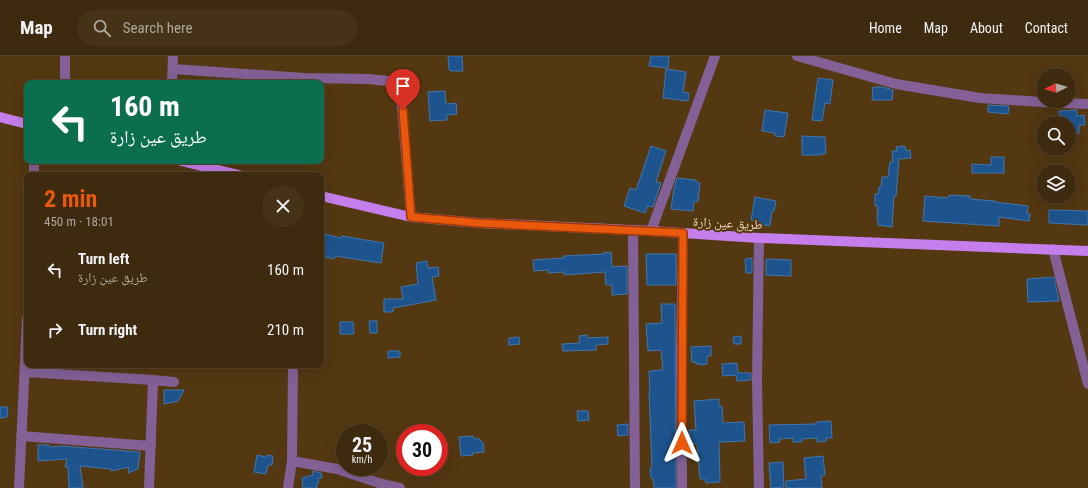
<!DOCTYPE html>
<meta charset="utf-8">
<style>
:root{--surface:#3e2a0e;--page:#453217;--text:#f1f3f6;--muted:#ada79e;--line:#57462e;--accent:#ea580c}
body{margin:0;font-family:"Roboto Condensed","Noto Naskh Arabic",sans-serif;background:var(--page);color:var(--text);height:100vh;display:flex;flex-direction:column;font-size:15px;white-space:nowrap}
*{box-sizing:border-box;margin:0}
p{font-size:13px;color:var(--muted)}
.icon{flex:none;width:22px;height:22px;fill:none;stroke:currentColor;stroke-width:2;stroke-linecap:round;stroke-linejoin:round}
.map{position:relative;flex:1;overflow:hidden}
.panel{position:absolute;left:24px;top:116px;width:300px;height:196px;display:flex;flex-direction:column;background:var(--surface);border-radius:8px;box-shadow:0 4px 16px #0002,0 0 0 1px var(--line)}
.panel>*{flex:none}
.hud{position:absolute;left:24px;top:24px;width:300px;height:84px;border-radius:8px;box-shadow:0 4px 16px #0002,0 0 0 1px var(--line);background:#0b6e4f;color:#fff;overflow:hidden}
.needle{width:26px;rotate:265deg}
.tools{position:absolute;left:1036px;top:12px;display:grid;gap:8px}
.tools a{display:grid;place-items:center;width:40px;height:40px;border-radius:50%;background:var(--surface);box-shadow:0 4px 16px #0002,0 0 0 1px var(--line);font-size:20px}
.speed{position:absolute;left:336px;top:368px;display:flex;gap:8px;font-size:20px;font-weight:700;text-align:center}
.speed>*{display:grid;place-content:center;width:52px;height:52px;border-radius:50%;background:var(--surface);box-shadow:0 4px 16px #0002,0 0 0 1px var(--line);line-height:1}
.speed small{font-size:10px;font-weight:400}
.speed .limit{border:6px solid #d22;background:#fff;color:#111}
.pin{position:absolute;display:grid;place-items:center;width:34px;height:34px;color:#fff;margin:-41px -17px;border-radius:50% 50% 50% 0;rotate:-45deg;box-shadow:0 0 4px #0007}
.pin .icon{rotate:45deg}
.me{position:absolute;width:44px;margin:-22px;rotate:0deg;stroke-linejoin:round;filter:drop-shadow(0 0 3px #0008)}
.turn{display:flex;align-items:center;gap:14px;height:84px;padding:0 20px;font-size:18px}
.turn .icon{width:52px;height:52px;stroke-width:2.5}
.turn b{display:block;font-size:28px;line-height:34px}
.round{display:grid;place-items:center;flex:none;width:42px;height:42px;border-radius:21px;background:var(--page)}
.head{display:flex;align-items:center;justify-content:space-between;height:68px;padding:0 20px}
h1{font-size:24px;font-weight:700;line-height:30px;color:var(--accent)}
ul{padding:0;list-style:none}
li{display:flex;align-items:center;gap:12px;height:60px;padding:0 20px}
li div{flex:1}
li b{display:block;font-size:15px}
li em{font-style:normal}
header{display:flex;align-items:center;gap:24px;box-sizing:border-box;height:56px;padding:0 20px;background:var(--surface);border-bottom:1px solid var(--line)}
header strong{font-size:19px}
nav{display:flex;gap:22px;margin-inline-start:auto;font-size:14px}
.search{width:280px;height:36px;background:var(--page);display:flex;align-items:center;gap:10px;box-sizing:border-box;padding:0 14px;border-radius:22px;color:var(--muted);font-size:15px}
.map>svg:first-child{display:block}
.building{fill:#1e548d;stroke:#4176b1}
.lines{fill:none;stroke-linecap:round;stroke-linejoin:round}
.minor{stroke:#836196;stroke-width:10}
.primary{stroke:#c57eeb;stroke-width:10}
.route-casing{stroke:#983908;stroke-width:10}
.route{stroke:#ea580c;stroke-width:7}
.labels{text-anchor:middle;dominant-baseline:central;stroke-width:4;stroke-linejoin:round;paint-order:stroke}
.street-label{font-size:13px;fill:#f7dbb9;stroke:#533812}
</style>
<header>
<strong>Map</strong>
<div class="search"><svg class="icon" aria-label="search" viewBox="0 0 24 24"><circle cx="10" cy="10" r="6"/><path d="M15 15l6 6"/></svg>Search here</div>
<nav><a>Home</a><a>Map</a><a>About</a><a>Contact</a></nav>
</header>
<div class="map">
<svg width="1088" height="432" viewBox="0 0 1088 432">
<rect width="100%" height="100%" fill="#533812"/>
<!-- building -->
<path class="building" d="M448,0H462L463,15H452L449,14Z
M651,0H669L668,12L649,10Z
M666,13L686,16L683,36L689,37L688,45L663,42Z
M818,22L833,24L830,48L825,47L822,65L812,64Z
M873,31H883L893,34L892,44H872Z
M445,35L446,48L456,47L457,58L447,59V64L430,65L428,36Z
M988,49L1009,50L1008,58L988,56Z
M765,54L788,57L784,81L775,80V77L762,75Z
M1077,54V60L1084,59L1085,69H1079V77L1069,78V67H1060L1059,55Z
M802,80L825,81L826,97L820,99H802Z
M651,90L666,95L656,126L661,127L653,151L648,150L645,157L624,150L630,132L636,134Z
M905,90L906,95L910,94L911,102L899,103L896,140H894L892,171L878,169V163H877L878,150H875V138H878L879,131H881L882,121H888L890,106H893L892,95H897L896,91Z
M991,101H1004V117H972V108L991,109Z
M677,122L696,124V126L700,127L698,146L694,145L693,155L671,153L674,132Z
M949,139L970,140V143L995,145V146L1028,150L1027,158H1030L1029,165L999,161V170L923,165L925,140L948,142Z
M755,141L776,145L774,155H772L770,170L758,168V165L751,164Z
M1049,154L1088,155V169L1049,167Z
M321,177L341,182L342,180L384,187L381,207L335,200L334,203L321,200Z
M611,196L612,211L627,210V238L612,239V229H606L605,216L564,219V216L548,217V214L534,215L533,204L564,202L563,200L604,198L603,197Z
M646,198H676V229H647Z
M752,202V217H746L745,203Z
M766,203L791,204V220L766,219Z
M427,205L428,212L438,211L439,220L432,221L436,244L393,252V256H384V243H403L401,231L418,228L416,207Z
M1054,221L1059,245L1028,246L1027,223Z
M661,248H675L676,432H654L653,422H651L650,412H652L649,334H650L649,315L663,314L661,294L648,295L646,268L662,267Z
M369,265H377V277H370Z
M340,266H353L354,278H340Z
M587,279V282L608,281V288L596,289V294L563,295L562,288L580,287L579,280Z
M741,280V288H734L733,281Z
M519,281L520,288L509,289V282Z
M711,290V300H707V308L700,309V308H696V306H692L691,291Z
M388,295H400V301L388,302Z
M737,307L738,317H751V324L737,325L736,319L723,320L722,308Z
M164,334H184L178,345L164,348Z
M719,343V350H722L723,367L744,366L745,385L719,386L720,426L706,427L705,423H700L697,387L690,388L689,374H696L694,345Z
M0,351H8L7,361L0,362Z
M577,355H588L589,364L578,365Z
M831,365L832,382H826V385L817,386V382L802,383V386H793V382L779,383L780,386L770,387L769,369L816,368V366Z
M628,368V379L618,380L617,369Z
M473,380L474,383L478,382L483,387L484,396L472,397L473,399L461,400L459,381Z
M38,389H49V391L61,390L140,396L138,413L128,417L129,411L111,415V413L80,410L83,432H69L68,411H65L67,403L38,405Z
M257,399L266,401L267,399L273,400L272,409H268L266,418L254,416Z
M823,400L825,419L821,420L822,432H786V425L806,423L804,402Z
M783,406L784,431L771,432L769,407Z
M313,415L321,417L322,422H318L319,427H317V432H303L302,422L313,419Z"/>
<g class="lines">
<!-- minor -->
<path class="minor" d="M797,0L896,28L980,42L1058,47L1088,48
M173,13L304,22L369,23L388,25L397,33L401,39L411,161
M65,27V0
M172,27L173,0
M34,119V105
M633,175L635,432
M651,175L715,0
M759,182L757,324L759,432
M1053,193L1088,328
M25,316L153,324L149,432
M153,324L174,326
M21,380L151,390
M292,405L337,413L382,428L400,432
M19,432L27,263
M288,432L292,405L293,309
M682,432L681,296L683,177"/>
<!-- primary -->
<path class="primary" d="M0,61L27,68
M181,105L239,119
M321,140L411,161L479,167L651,175L759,182L1088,195"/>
</g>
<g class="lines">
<defs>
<path id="route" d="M403,54L411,161L479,167L683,177L682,387"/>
</defs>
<!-- route casing -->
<use href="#route" class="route-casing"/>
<!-- route -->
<use href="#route" class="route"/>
</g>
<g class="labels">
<!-- street labels -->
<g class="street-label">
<text transform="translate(728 167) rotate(3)">طريق عين زارة</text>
</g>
</g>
</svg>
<div class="tools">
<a><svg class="needle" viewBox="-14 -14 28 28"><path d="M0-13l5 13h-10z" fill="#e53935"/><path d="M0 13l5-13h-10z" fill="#ada79e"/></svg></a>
<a><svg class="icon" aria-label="search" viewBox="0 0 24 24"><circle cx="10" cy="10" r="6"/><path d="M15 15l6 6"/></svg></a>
<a><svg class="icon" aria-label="layers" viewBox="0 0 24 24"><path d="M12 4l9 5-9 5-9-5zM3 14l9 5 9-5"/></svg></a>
</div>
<div class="speed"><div>25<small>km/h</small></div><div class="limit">30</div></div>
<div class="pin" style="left:403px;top:54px;background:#d93025"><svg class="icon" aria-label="arrive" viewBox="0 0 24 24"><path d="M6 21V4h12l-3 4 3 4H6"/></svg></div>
<svg class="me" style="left:682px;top:387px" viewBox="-20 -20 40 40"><path d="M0-17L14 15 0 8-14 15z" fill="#ea580c" stroke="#fff" stroke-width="4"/></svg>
<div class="hud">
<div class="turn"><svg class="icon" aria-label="left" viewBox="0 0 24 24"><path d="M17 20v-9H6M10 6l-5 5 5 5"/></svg><div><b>160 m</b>طريق عين زارة</div></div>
</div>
<section class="panel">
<div class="head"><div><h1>2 min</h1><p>450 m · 18:01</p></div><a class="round"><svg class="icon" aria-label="close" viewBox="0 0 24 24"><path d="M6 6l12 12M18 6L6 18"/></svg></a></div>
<ul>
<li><svg class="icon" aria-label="left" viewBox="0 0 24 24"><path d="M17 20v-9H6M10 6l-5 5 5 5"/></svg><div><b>Turn left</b><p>طريق عين زارة</p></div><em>160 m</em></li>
<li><svg class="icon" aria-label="right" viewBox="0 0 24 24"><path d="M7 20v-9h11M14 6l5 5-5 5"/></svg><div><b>Turn right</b></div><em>210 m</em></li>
</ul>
</section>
</div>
